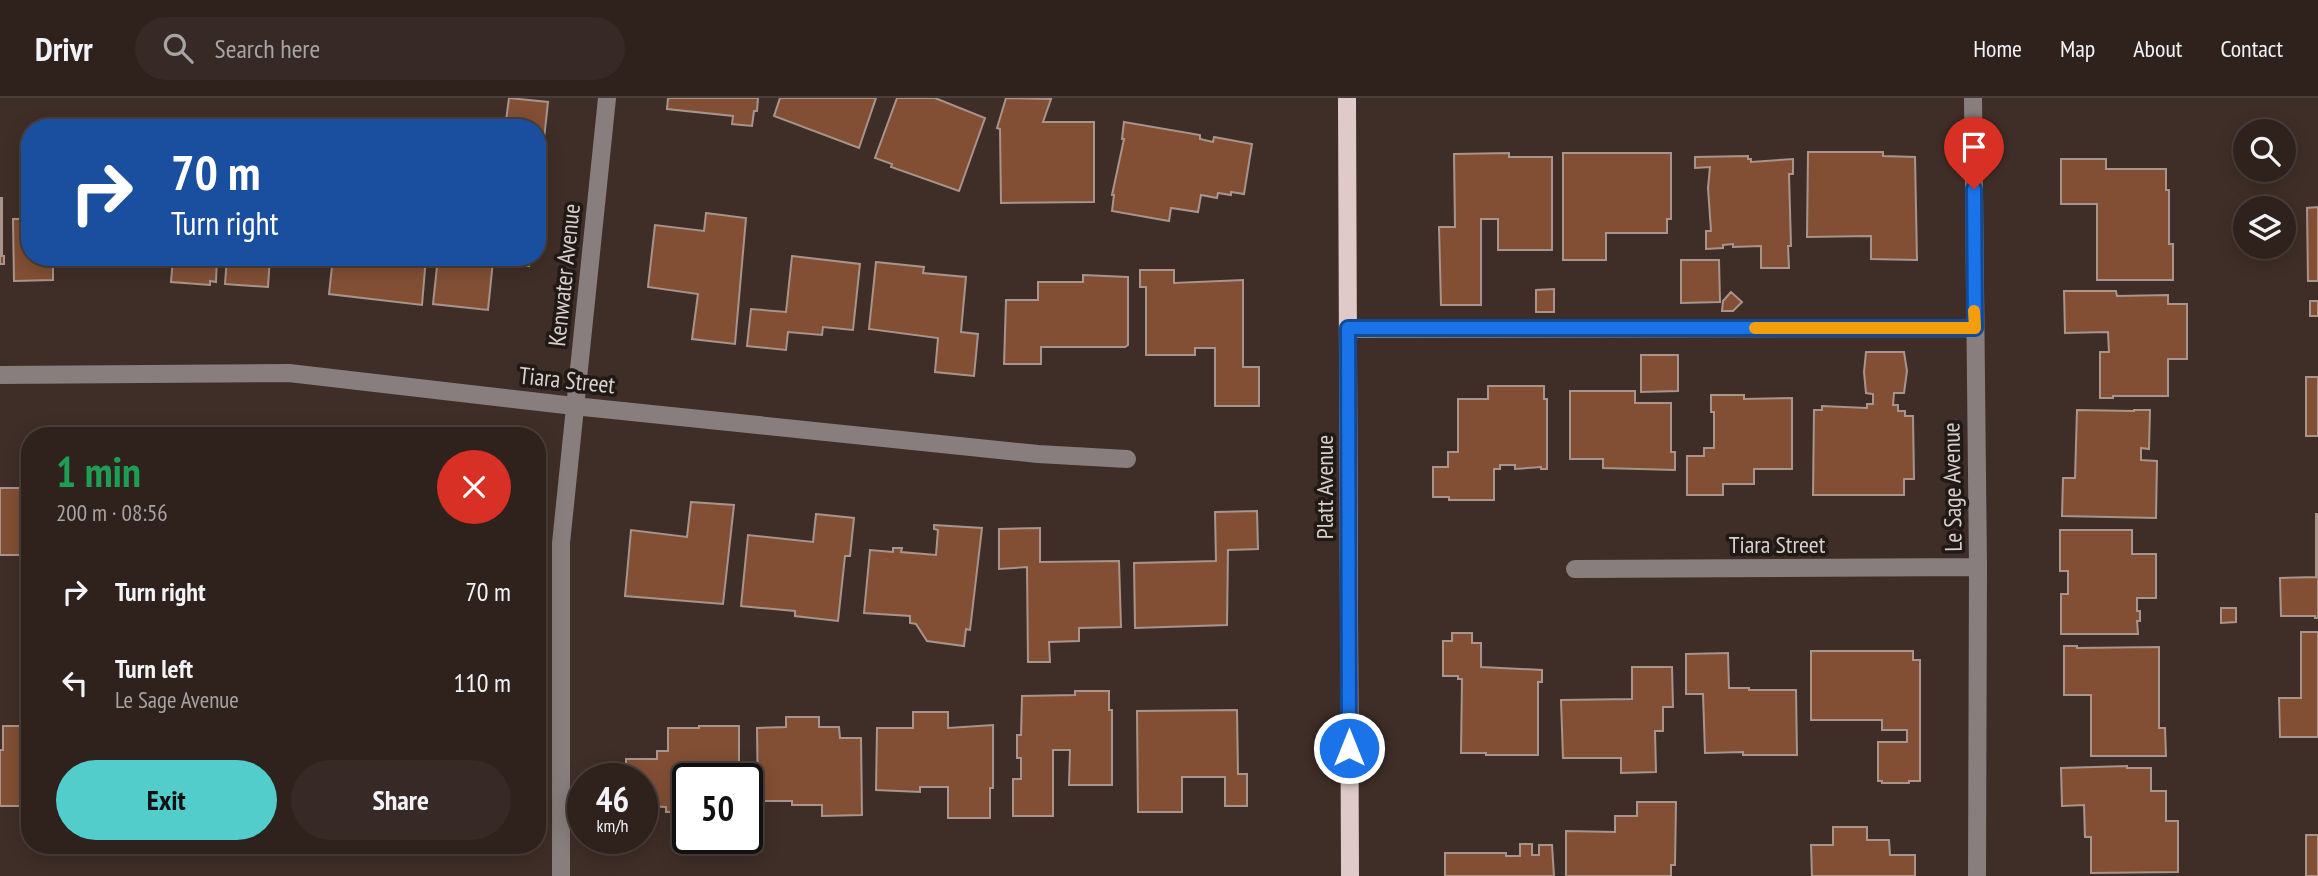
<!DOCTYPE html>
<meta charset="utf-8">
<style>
:root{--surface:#2f221d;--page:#372a26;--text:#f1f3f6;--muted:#a7a4a4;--line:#4a3f3b;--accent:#52cdcc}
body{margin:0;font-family:"PT Sans Narrow",sans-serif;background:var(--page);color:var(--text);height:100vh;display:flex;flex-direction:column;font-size:26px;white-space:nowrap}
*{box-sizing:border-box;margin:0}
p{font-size:23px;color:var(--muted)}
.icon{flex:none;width:38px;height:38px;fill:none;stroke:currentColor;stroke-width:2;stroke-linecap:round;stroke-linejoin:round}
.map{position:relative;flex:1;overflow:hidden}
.sheet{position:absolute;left:21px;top:329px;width:525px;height:427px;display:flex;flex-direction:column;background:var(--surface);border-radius:28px;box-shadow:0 4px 18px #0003,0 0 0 2px var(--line)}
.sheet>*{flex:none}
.hud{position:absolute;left:21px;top:21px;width:525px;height:147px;border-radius:28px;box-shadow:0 4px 18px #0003,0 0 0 2px var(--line);background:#1a4fa0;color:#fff;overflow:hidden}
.fabs{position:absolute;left:2233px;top:21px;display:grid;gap:14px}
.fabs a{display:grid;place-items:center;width:63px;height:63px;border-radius:50%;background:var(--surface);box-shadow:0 4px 18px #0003,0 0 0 2px var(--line);font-size:35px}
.speed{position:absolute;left:567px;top:665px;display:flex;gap:14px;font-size:35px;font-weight:700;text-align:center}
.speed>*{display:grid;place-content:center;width:91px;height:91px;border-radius:50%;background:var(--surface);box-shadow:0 4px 18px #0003,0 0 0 2px var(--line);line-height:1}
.speed small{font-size:18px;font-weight:400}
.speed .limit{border:4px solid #111;border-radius:10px;background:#fff;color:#111}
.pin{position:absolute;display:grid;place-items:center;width:60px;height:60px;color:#fff;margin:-72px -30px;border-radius:50% 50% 50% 0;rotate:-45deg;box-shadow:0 0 7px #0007}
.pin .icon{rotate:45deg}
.me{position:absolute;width:77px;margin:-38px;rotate:0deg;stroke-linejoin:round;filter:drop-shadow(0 0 5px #0008)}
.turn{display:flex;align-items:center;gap:24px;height:147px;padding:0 35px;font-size:32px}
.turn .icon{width:91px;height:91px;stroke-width:2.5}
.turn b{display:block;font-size:49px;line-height:60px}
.round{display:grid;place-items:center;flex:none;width:74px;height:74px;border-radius:37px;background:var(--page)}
.overview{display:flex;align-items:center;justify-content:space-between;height:119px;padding:0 35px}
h1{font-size:42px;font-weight:700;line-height:52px;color:#1e9e55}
.button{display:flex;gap:14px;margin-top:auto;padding:14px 35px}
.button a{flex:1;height:80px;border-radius:42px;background:var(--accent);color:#111;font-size:28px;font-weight:700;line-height:80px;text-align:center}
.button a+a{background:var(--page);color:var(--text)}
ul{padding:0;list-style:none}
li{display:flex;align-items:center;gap:21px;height:91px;padding:0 35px}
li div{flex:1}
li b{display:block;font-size:26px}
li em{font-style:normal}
header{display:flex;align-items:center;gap:42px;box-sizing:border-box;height:98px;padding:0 35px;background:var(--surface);border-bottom:2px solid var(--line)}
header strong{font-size:33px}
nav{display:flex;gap:38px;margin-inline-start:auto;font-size:24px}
.search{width:490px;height:63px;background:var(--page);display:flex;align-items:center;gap:18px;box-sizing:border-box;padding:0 24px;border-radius:38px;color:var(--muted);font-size:26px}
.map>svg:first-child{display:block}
.building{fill:#824f35;stroke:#a8948a;stroke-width:2}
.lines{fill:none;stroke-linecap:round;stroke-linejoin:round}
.minor{stroke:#887e7e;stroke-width:18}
.major{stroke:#dfcac9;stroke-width:18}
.route-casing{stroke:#114b97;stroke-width:18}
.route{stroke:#1a73e8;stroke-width:12}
.slow{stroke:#f59e0b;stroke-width:12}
.labels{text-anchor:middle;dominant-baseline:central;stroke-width:7;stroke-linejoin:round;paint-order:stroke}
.street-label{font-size:24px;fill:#dad0cb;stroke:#201915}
</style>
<header>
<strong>Drivr</strong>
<div class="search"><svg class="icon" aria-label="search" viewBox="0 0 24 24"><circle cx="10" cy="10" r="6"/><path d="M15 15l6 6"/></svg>Search here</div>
<nav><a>Home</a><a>Map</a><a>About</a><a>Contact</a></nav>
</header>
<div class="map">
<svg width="2318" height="778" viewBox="0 0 2318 778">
<rect width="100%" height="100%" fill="#3f2e27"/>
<!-- building -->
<path class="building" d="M509,0L548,4L544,41H537V30H505Z
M668,0H758L757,13H754L752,28L732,26L733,18L667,11Z
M780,0H876L859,50L774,18Z
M897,0H935L985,20L959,93L891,69L892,66L875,60Z
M1006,0L1051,1L1043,24H1094V104L1001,105L1000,31L997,30Z
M1124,24L1200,37V41L1213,44L1214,39L1252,46L1244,96L1231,94V97L1218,95L1217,100L1201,97L1198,114L1171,110L1169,123L1112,113L1114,97H1112L1124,41H1122Z
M27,47H30V159H53V182L14,183L13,121H27Z
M1808,54H1883V58L1915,59L1917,162L1871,161V138L1807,139Z
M1509,55V59H1552V152H1498V121H1481V207H1441L1439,129H1455L1454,56Z
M1563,55H1671V121H1667V135H1606V162H1563Z
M1748,58V61H1751V64L1793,61V76H1789L1791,148H1788L1789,170H1761V148L1733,149V146L1723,147V150L1706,151V133H1711L1708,90L1710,69L1695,70V59Z
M2061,61H2106V71H2166V92H2169V146H2173V182H2097V106H2061Z
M0,100H2V158H4V166H0Z
M2318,109V183H2308L2307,110Z
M706,115L746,120L735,246L692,241L698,196L648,189L655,127L704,133Z
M792,158L860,166L853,232L823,229L822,237L788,234L786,252L747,248L751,211L786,214Z
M173,159H217L216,184L210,183V187L171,184Z
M227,159H270L268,189L225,186Z
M333,159H426L422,207L329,196Z
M438,159H530L529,168L493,163L488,212L433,206Z
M1681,162H1719L1720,204L1681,205Z
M876,164L924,169L923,175L966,179L961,234L978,236L974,278L935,274L938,240L869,231Z
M1140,172H1174V185L1243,182V269H1259V308H1215V250H1195V257H1146V189H1140Z
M1083,177L1128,179V247L1125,249H1041V266H1004L1006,202H1038V184H1083Z
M1554,191V214H1536V192Z
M2064,193H2116L2117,198L2168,197V206H2187V261H2168V298H2113V300H2100V254H2109L2108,234L2065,235Z
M1731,194L1742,204L1733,213H1722L1723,203Z
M2310,203H2318V218H2310Z
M1866,254H1904L1907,273L1904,295H1894L1893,307H1898V313H1905V318H1913L1914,381H1904V397H1813L1814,312H1822V308L1867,310V306H1873V296L1866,295L1864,274Z
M1641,257H1678V293L1641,294Z
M2306,279H2318V338H2306Z
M1488,288H1544V301H1547V371H1541V369L1515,371V367H1500V371H1494V402H1449V399H1433V369H1448V354H1458V301H1488Z
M1570,293H1635V305H1671V354H1675V372L1603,370V361H1570Z
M1711,297H1744V301L1792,300V371H1754V386H1723V397H1687V358H1704V350H1714V314H1711Z
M2077,312L2134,313V312H2150L2149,351L2141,350V362L2157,363L2156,420L2062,418L2063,380H2075Z
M0,390H30V476H28V457H0Z
M691,404L734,407L723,506L625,498L631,432L687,439Z
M1257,413L1258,451L1228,452L1227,527L1135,530L1134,465L1216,463L1215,414Z
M816,416L854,420L850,458H845L838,523L795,518V513L741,508L748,437L813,444Z
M2316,416H2318V520H2315V518H2281L2280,480L2316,479Z
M934,427L982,430L970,532L966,531L964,548L927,543L916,526L910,525V518L864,515L870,452L893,454V450H902L901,454L936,457L938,432L934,431Z
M1040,430V464L1119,463L1121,529L1079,530V543L1049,544L1050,564H1028L1027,469L999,471V431Z
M2060,432H2132V456H2156V500H2137V513H2140V523H2137L2138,536H2061V496H2068V473H2060Z
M2221,510H2236V524L2221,525Z
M2301,534H2318V639H2280L2279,600H2301Z
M1452,535H1472V545H1481V569L1542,572V584H1538V657H1486V655H1461L1462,581H1458V578H1443V543H1452Z
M2064,548H2077V550L2159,549V630H2165L2166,658H2091V597H2064Z
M1811,553H1913V562H1920V683H1909V685H1882V683H1878V644H1907V632H1882V622H1811Z
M1728,555L1729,590H1749V592H1796L1797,657H1743V654L1705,655L1703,596H1686V556Z
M1632,569H1672L1673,609H1663V633H1655L1656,674L1621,675V660H1563L1561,602L1632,601Z
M1075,593H1109V612H1112V687H1069L1070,652H1053V718H1013V681H1021V660H1017V637H1021L1022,598L1075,597Z
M1237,612L1238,676H1247V708H1225V679H1182V714H1138L1137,613Z
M913,614H948V630L993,627V690H990V720H948V689H920V694L876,692L877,630H913Z
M786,619H819V629H839L840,640H861L862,717L822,718V707H792V703H758L757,630L786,629Z
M3,628H30V708H0V652H3Z
M699,628H739V681H688V714H666V709L642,708V681H626V661H657V653H668V630H699Z
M2127,668V670H2151V693H2166V723H2178V774L2091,775V739H2085L2084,707L2062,708L2061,670Z
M1637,704H1676L1675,767H1671V778H1566V733L1615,734V718H1637Z
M1833,729H1867V742H1889L1890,757H1915V778H1812L1811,747H1833Z
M2306,737H2318V778H2306Z
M1520,746H1532V757H1539V747H1552L1554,778H1445V755H1506V758H1520Z"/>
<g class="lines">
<!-- minor -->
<path class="minor" d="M1973,0L1978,469L1977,778
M1348,231L1974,230
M0,277L289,275L574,308L1038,356L1127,361
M1575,471L1978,469
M561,778V445L607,0"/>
<!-- major -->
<path class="major" d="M1347,0L1350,778"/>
</g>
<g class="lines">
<defs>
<path id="route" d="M1349,650L1348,230H1975L1974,91"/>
</defs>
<!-- route casing -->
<use href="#route" class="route-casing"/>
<!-- route -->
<use href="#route" class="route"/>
<!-- slow -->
<path class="slow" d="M1755,230H1975L1974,213"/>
</g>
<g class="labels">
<!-- street labels -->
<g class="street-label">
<text transform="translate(564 177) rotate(-84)">Kenwater Avenue</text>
<text transform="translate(567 282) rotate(6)">Tiara Street</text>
<text transform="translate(1324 389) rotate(-90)">Platt Avenue</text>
<text transform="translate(1952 389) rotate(-91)">Le Sage Avenue</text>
<text x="1777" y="446">Tiara Street</text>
</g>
</g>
</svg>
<div class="fabs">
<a><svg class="icon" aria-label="search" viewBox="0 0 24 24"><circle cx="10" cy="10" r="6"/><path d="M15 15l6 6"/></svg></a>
<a><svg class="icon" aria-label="layers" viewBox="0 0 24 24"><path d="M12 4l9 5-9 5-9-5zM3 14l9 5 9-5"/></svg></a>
</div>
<div class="speed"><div>46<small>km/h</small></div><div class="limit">50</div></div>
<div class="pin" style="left:1974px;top:91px;background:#d93025"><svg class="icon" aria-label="arrive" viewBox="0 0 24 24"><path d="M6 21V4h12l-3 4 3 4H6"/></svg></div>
<svg class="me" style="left:1349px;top:650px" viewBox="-20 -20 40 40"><circle r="17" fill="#1a73e8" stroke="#fff" stroke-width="3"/><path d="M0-11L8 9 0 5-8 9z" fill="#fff"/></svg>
<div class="hud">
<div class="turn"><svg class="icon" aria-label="right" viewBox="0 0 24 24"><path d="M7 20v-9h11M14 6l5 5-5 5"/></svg><div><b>70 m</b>Turn right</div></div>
</div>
<section class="sheet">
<div class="overview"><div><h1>1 min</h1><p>200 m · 08:56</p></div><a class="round" style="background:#d93025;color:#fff"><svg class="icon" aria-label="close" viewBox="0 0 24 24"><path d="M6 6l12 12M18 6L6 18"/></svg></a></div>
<ul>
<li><svg class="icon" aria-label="right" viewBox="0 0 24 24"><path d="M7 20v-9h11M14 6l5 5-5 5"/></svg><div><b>Turn right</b></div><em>70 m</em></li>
<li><svg class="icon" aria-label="left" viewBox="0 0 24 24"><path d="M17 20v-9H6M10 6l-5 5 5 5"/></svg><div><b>Turn left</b><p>Le Sage Avenue</p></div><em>110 m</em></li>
</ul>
<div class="button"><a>Exit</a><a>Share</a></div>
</section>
</div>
